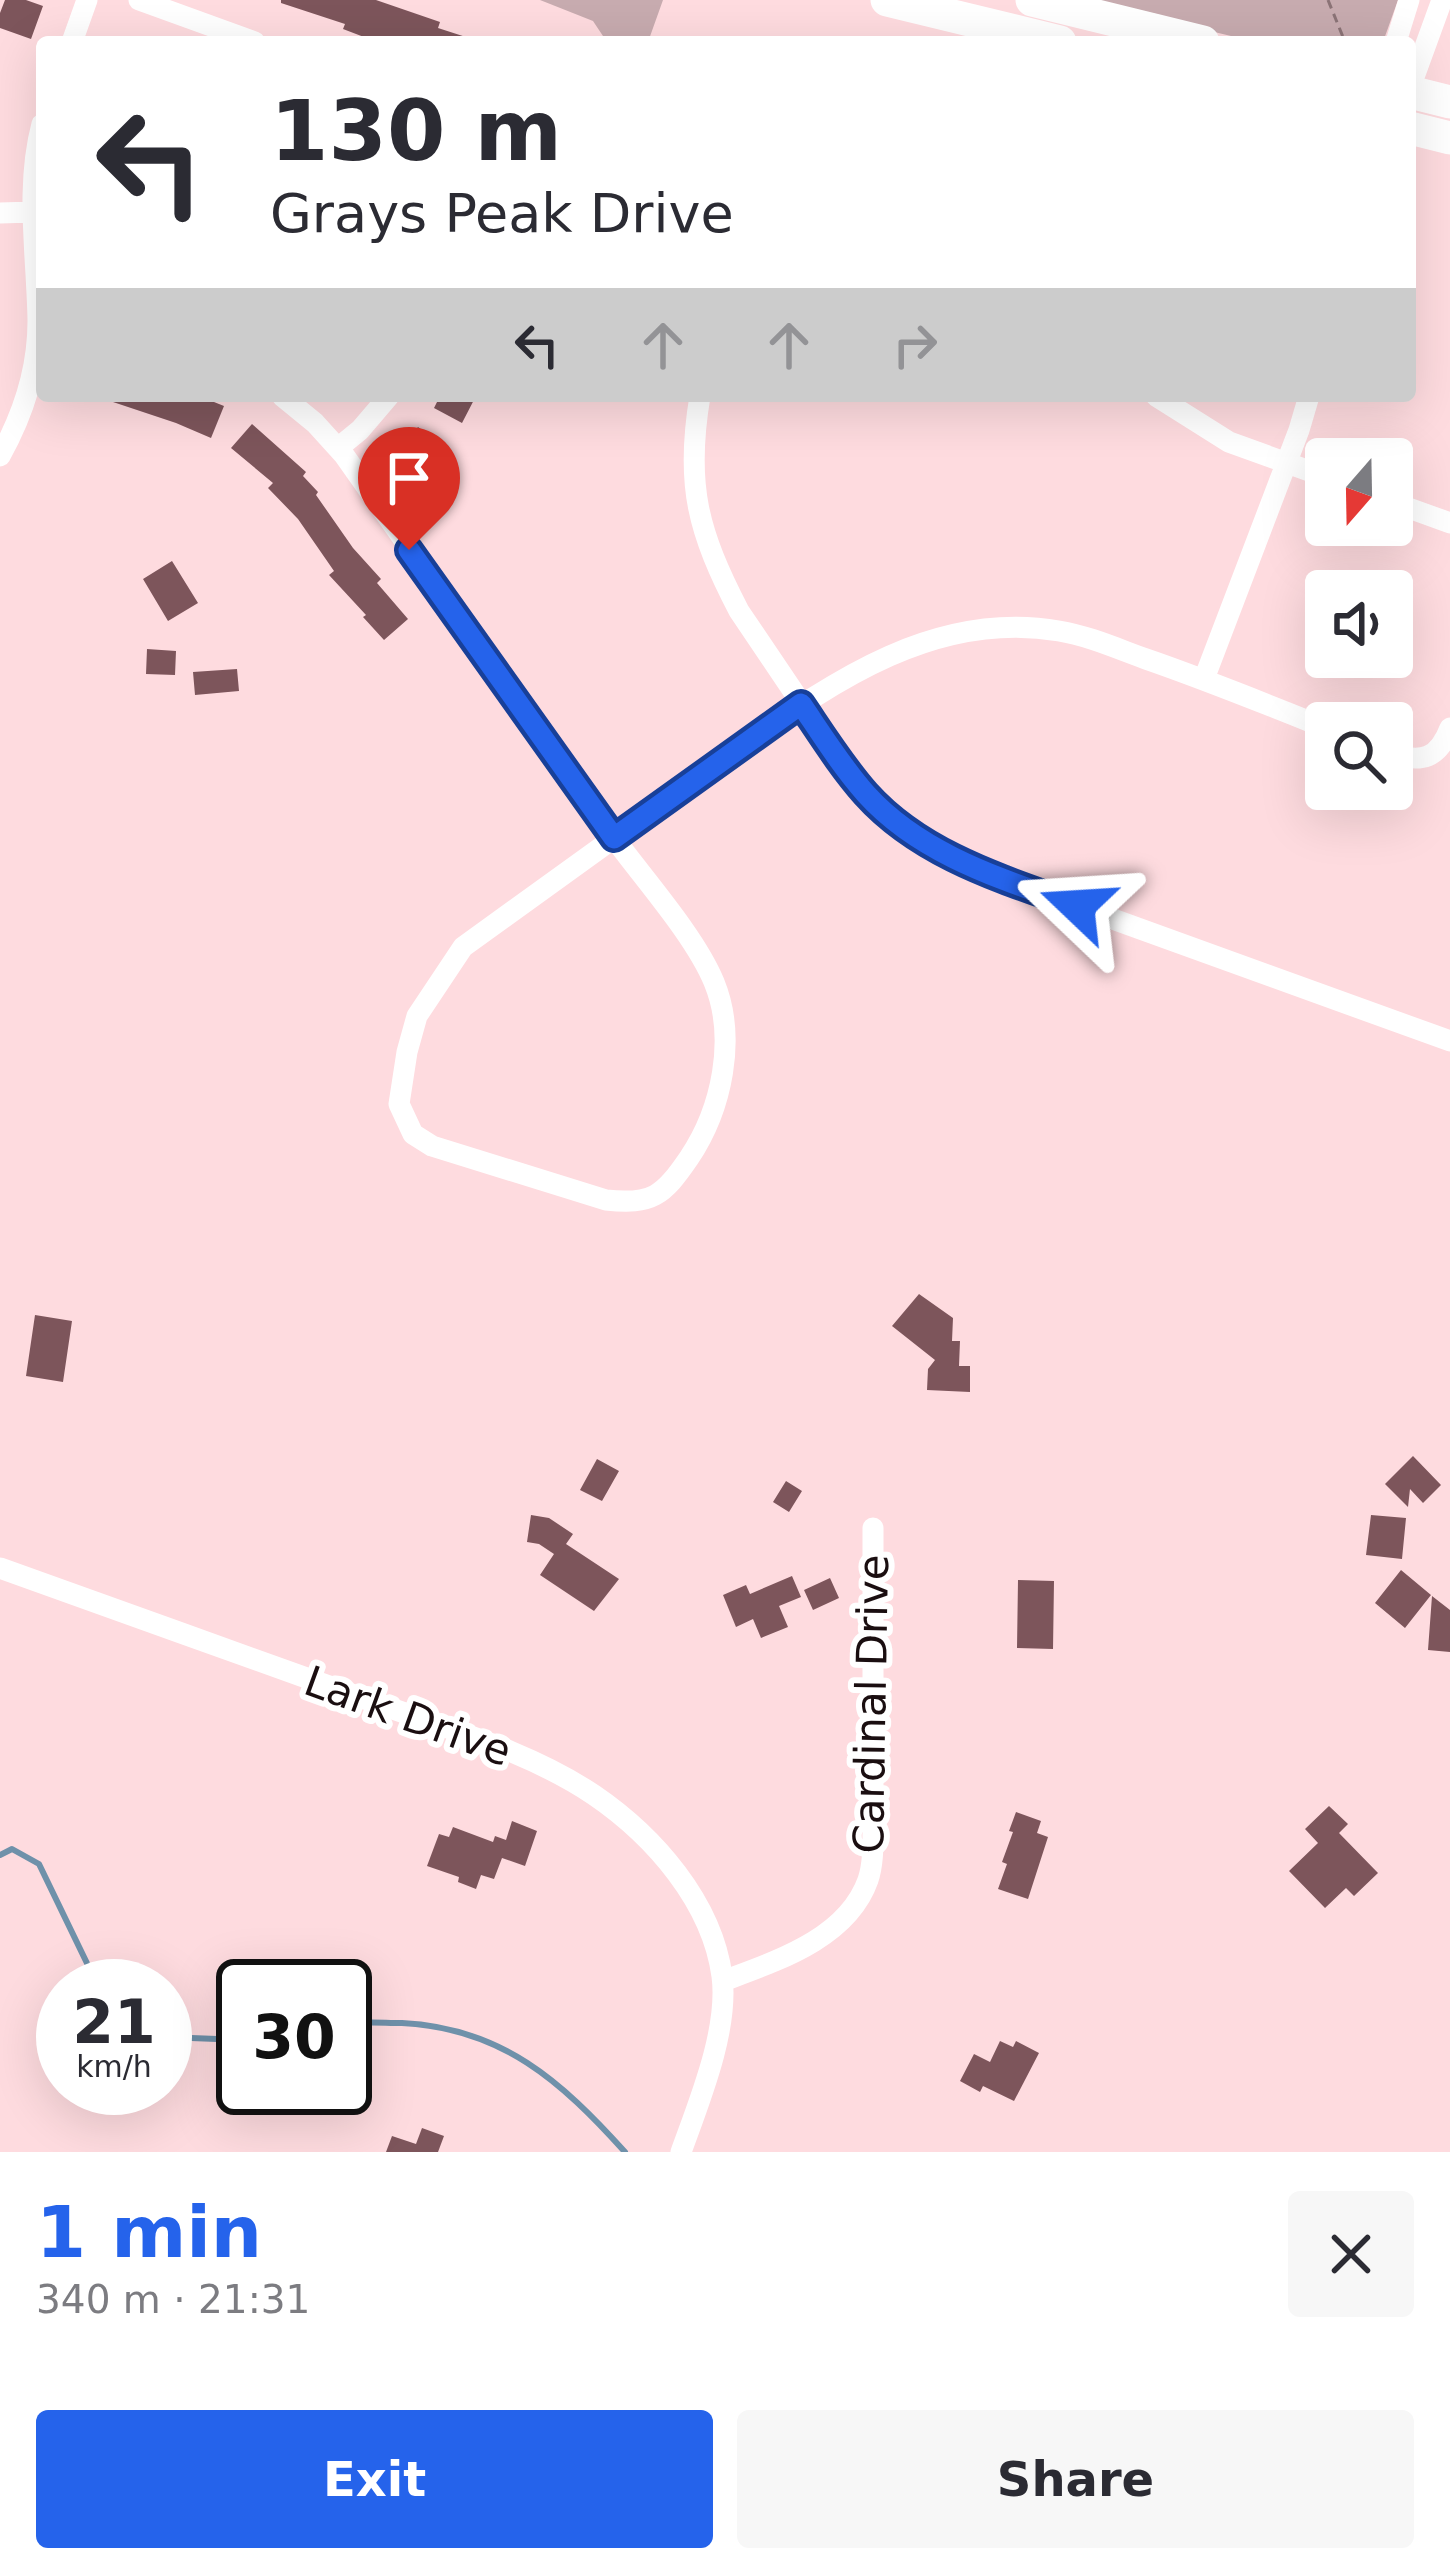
<!DOCTYPE html>
<meta charset="utf-8">
<style>
:root{--surface:#fff;--page:#f7f7f7;--text:#2b2b33;--muted:#7c7c81;--accent:#2563eb}
body{margin:0;font-family:"DejaVu Sans",sans-serif;background:var(--page);color:var(--text);height:100vh;display:flex;flex-direction:column;font-size:45px;white-space:nowrap}
*{box-sizing:border-box;margin:0}
p{font-size:39px;color:var(--muted)}
.icon{flex:none;width:66px;height:66px;fill:none;stroke:currentColor;stroke-width:2;stroke-linecap:round;stroke-linejoin:round}
.map{position:relative;height:2152px;overflow:hidden}
.side{display:flex;flex-direction:column;background:var(--surface);flex:1}
.side>*{flex:none}
.guide{position:absolute;left:36px;top:36px;width:1380px;height:366px;border-radius:12px;box-shadow:0 12px 48px #0002;background:#fff;color:var(--text);overflow:hidden}
.needle{width:78px;rotate:200deg}
.controls{position:absolute;left:1305px;top:438px;display:grid;gap:24px}
.controls a{display:grid;place-items:center;width:108px;height:108px;border-radius:12px;background:var(--surface);box-shadow:0 12px 48px #0002;font-size:60px}
.speed{position:absolute;left:36px;top:1959px;display:flex;gap:24px;font-size:60px;font-weight:700;text-align:center}
.speed>*{display:grid;place-content:center;width:156px;height:156px;border-radius:50%;background:var(--surface);box-shadow:0 12px 48px #0002;line-height:1}
.speed small{font-size:30px;font-weight:400}
.speed .limit{border:6px solid #111;border-radius:18px;background:#fff;color:#111}
.pin{position:absolute;display:grid;place-items:center;width:102px;height:102px;color:#fff;margin:-123px -51px;border-radius:50% 50% 50% 0;rotate:-45deg;box-shadow:0 0 12px #0007}
.pin .icon{rotate:45deg}
.me{position:absolute;width:132px;margin:-66px;rotate:290deg;stroke-linejoin:round;filter:drop-shadow(0 0 9px #0008)}
.turn{display:flex;align-items:center;gap:42px;height:252px;padding:0 36px;font-size:54px}
.turn .icon{width:156px;height:156px;stroke-width:2.5}
.turn b{display:block;font-size:84px;line-height:102px}
.lanes{display:flex;align-items:center;height:114px;padding:0 36px;background:#0003;justify-content:center;gap:60px;direction:ltr}
.lanes .off{opacity:.35}
.round{display:grid;place-items:center;flex:none;width:126px;height:126px;border-radius:12px;background:var(--page)}
.headline{display:flex;align-items:center;justify-content:space-between;height:204px;padding:0 36px}
h1{font-size:72px;font-weight:700;line-height:90px;color:var(--accent)}
.button{display:flex;gap:24px;margin-top:auto;padding:24px 36px}
.button a{flex:1;height:138px;border-radius:12px;background:var(--accent);color:#fff;font-size:48px;font-weight:700;line-height:138px;text-align:center}
.button a+a{background:var(--page);color:var(--text)}
.map>svg:first-child{display:block}
.green{fill:#c7abaf}
.lines{fill:none;stroke-linecap:round;stroke-linejoin:round}
.stream{stroke:#6f91aa;stroke-width:6}
.building{fill:#7d555b}
.path{stroke:#8b7376;stroke-width:3;stroke-dasharray:9 6;stroke-linecap:butt}
.street{stroke:#fff;stroke-width:21}
.primary{stroke:#fff;stroke-width:33}
.route-casing{stroke:#184099;stroke-width:30}
.route{stroke:#2563eb;stroke-width:21}
.labels{text-anchor:middle;dominant-baseline:central;stroke-width:12;stroke-linejoin:round;paint-order:stroke}
.street-label{font-size:42px;fill:#1a0e10;stroke:#fff}
</style>
<div class="map">
<svg width="1450" height="2152" viewBox="0 0 1450 2152">
<rect width="100%" height="100%" fill="#fedbdf"/>
<!-- green -->
<path class="green" d="M540,0H663L648,42H607L593,21Z
M1081,0H1398L1383,42H1256Z"/>
<g class="lines">
<!-- stream -->
<path class="stream" d="M0,1855L12,1849L39,1864L98,1986
M345,2024C364,2021 383,2023 402,2023C502,2028 561,2081 625,2152
M165,2037L243,2040"/>
</g>
<!-- building -->
<path class="building" d="M5,0H26L43,6L31,39L0,28V13Z
M281,0H376L440,22L438,28L472,39V42H377L343,29L345,24L281,3Z
M104,396H199L224,406L211,438L176,423L104,399Z
M440,396H476L462,423L434,408Z
M252,424L306,472L303,476L318,492L316,495L353,548L381,579L377,583L408,619L384,640L363,617L366,615L329,575L334,571L298,519L268,488L273,483L231,448Z
M418,427L446,449L423,479L394,458Z
M172,561L198,603L168,621L143,579Z
M147,649L176,651L175,675L146,674Z
M237,669L239,691L195,695L193,672Z
M919,1294L953,1318L952,1341H960L959,1366H970V1392L927,1390L928,1369L935,1360L892,1326Z
M35,1315L72,1321L63,1382L26,1376Z
M1413,1456L1441,1485L1423,1503L1410,1489L1408,1507L1385,1484Z
M597,1459L619,1471L602,1501L580,1490Z
M786,1481L802,1491L789,1512L773,1502Z
M531,1515L549,1518L573,1534L566,1544L619,1579L594,1611L540,1575L554,1554L539,1544L527,1542Z
M1371,1515L1406,1518L1402,1559L1366,1555Z
M1401,1570L1431,1595L1405,1628L1375,1603Z
M792,1576L801,1597L779,1606L788,1627L761,1638L753,1619L736,1627L723,1595L746,1585L750,1594Z
M830,1578L839,1598L813,1610L804,1590Z
M1018,1580L1054,1581L1053,1649L1017,1648Z
M1432,1596L1450,1610V1652L1428,1650Z
M1329,1806L1348,1824L1339,1833L1378,1873L1354,1896L1346,1888L1325,1908L1289,1871L1318,1843L1305,1829Z
M1016,1812L1041,1821L1037,1833L1048,1837L1028,1899L998,1889L1007,1864L1002,1862L1013,1832L1009,1831Z
M512,1821L537,1831L525,1866L502,1858L494,1879L481,1875L476,1889L458,1882L459,1877L427,1866L439,1834L449,1837L453,1827L493,1842L495,1836L506,1840Z
M1000,2041L1013,2047L1016,2041L1039,2053L1014,2101L983,2086L980,2092L960,2081L974,2054L990,2062Z
M422,2128L444,2136L438,2152H386L392,2136L416,2144Z"/>
<g class="lines">
<!-- path -->
<path class="path" d="M1328,0L1345,42"/>
<!-- street -->
<path class="street" d="M139,0L255,42
M72,42L87,0
M1396,42L1409,0
M1410,88L1442,0
M0,213L33,212
M282,396L315,423L344,455L614,838C656,808 698,778 741,747C835,680 937,610 1059,631C1089,636 1118,649 1146,659C1207,680 1266,704 1326,728
M700,396C685,485 698,532 739,611L849,774C888,822 937,852 994,876L1450,1041
M1156,396L1229,442L1326,477
M338,448L360,430L389,396
M0,456C23,415 38,369 38,321C37,255 25,188 42,124
M1392,502L1450,523
M1204,679L1299,430L1309,396
M1392,754C1422,763 1438,759 1450,728
M614,838C644,879 695,936 714,982C737,1038 722,1109 689,1158C663,1196 652,1205 606,1200L432,1146L413,1134L399,1104L407,1052L417,1016L463,947Z
M0,1568C123,1612 245,1656 368,1700C444,1728 527,1750 594,1795C654,1836 712,1902 722,1976C729,2030 699,2102 681,2152
M723,1981C776,1961 847,1939 868,1880C873,1865 873,1848 873,1832V1528"/>
<!-- primary -->
<path class="primary" d="M887,0L1060,42
M1032,0L1203,42
M1410,92L1450,102
M1410,128L1450,138"/>
</g>
<g class="lines">
<defs>
<path id="route" d="M409,550L614,838L801,704C822,735 842,767 866,794C921,855 1002,879 1077,906"/>
</defs>
<!-- route casing -->
<use href="#route" class="route-casing"/>
<!-- route -->
<use href="#route" class="route"/>
</g>
<g class="labels">
<!-- street labels -->
<g class="street-label">
<text transform="translate(871 1704) rotate(-89)">Cardinal Drive</text>
<text transform="translate(408 1716) rotate(20)">Lark Drive</text>
</g>
</g>
</svg>
<div class="controls">
<a><svg class="needle" viewBox="-14 -14 28 28"><path d="M0-13l5 13h-10z" fill="#e53935"/><path d="M0 13l5-13h-10z" fill="#7c7c81"/></svg></a>
<a><svg class="icon" aria-label="sound" viewBox="0 0 24 24"><path d="M4 9h4l5-4v14l-5-4H4zM17 9q2 3 0 6"/></svg></a>
<a><svg class="icon" aria-label="search" viewBox="0 0 24 24"><circle cx="10" cy="10" r="6"/><path d="M15 15l6 6"/></svg></a>
</div>
<div class="speed"><div>21<small>km/h</small></div><div class="limit">30</div></div>
<div class="pin" style="left:409px;top:550px;background:#d93025"><svg class="icon" aria-label="arrive" viewBox="0 0 24 24"><path d="M6 21V4h12l-3 4 3 4H6"/></svg></div>
<svg class="me" style="left:1077px;top:906px" viewBox="-20 -20 40 40"><path d="M0-17L14 15 0 8-14 15z" fill="#2563eb" stroke="#fff" stroke-width="4"/></svg>
<div class="guide">
<div class="turn"><svg class="icon" aria-label="left" viewBox="0 0 24 24"><path d="M17 20v-9H6M10 6l-5 5 5 5"/></svg><div><b>130 m</b>Grays Peak Drive</div></div>
<div class="lanes"><svg class="icon" aria-label="left" viewBox="0 0 24 24"><path d="M17 20v-9H6M10 6l-5 5 5 5"/></svg><svg class="icon off" aria-label="ahead" viewBox="0 0 24 24"><path d="M12 20V5M6 11l6-6 6 6"/></svg><svg class="icon off" aria-label="ahead" viewBox="0 0 24 24"><path d="M12 20V5M6 11l6-6 6 6"/></svg><svg class="icon off" aria-label="right" viewBox="0 0 24 24"><path d="M7 20v-9h11M14 6l5 5-5 5"/></svg></div>
</div>
</div>
<section class="side">
<div class="headline"><div><h1>1 min</h1><p>340 m · 21:31</p></div><a class="round"><svg class="icon" aria-label="close" viewBox="0 0 24 24"><path d="M6 6l12 12M18 6L6 18"/></svg></a></div>
<div class="button"><a>Exit</a><a>Share</a></div>
</section>
